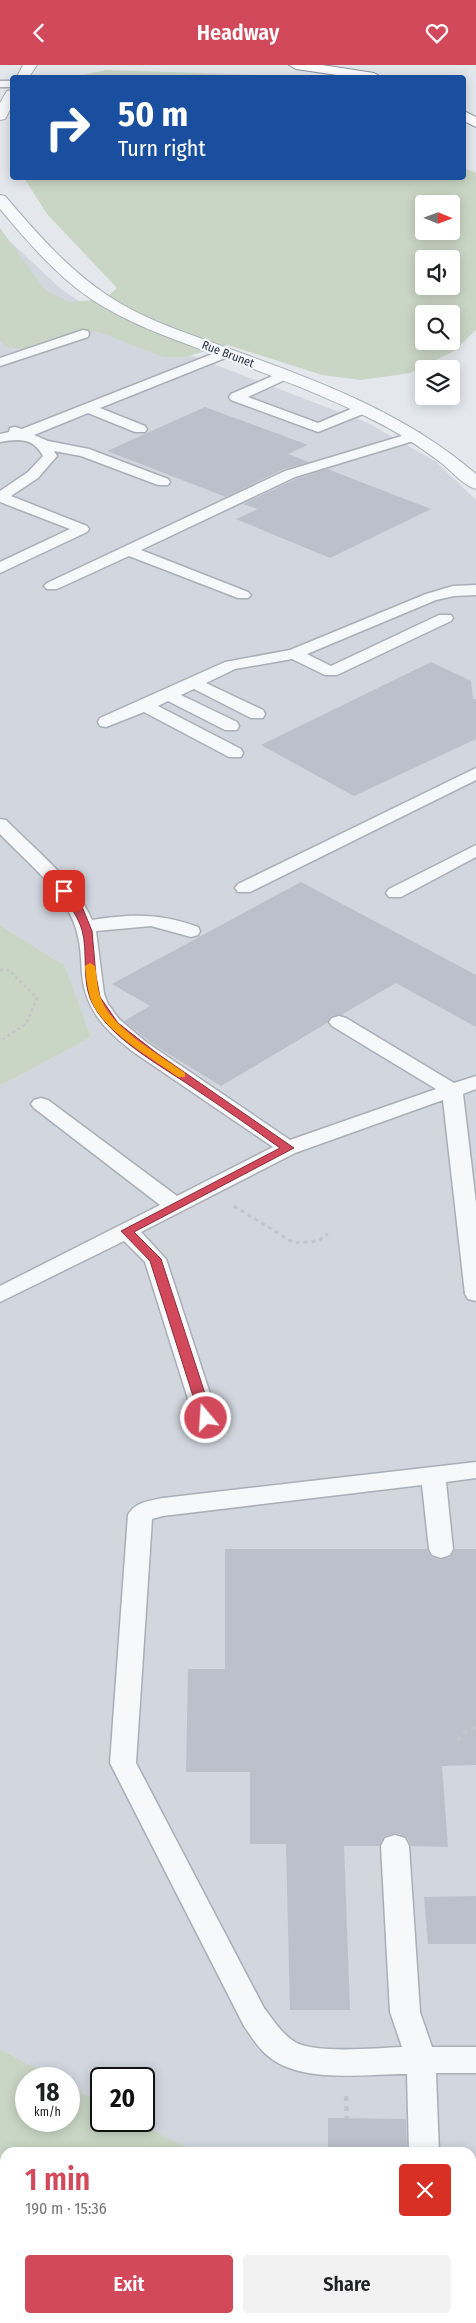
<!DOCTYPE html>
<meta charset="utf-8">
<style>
:root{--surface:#fff;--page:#f2f2f2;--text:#202124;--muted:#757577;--accent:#d1495b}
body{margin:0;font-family:"Fira Sans Condensed",sans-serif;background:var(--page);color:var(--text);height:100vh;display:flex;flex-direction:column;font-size:19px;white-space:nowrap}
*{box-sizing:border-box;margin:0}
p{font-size:16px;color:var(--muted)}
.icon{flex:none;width:28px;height:28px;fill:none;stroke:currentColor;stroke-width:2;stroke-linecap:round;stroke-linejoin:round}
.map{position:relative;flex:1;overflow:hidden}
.details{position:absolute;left:0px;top:2082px;width:476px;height:176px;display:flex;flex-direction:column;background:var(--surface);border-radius:15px 15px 0 0;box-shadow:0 2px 12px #0003}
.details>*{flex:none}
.banner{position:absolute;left:10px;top:10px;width:456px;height:105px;border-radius:5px;box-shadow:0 2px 12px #0003;background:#1a4fa0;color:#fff;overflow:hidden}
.needle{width:32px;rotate:91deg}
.buttons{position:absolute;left:415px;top:130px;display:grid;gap:10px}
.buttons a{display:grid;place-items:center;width:45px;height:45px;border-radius:5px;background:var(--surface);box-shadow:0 2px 12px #0003;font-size:25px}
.speed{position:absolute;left:15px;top:2002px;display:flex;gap:10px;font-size:25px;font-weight:700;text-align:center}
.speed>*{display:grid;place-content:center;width:65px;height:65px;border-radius:50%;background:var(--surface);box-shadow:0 2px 12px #0003;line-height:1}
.speed small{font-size:12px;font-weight:400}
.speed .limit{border:2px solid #111;border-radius:8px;background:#fff;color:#111}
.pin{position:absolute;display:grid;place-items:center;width:42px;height:42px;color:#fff;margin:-21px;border-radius:10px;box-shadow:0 2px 8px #0006}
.me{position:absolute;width:55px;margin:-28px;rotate:342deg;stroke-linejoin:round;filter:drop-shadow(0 0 4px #0008)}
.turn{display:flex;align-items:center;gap:18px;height:105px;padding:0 25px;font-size:22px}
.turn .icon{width:65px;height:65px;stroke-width:2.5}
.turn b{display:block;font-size:35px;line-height:42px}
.round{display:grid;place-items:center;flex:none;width:52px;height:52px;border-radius:5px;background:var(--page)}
.head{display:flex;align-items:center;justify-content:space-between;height:85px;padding:0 25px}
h1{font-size:30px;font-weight:600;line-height:38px;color:var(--accent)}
.action{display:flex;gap:10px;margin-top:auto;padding:10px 25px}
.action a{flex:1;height:58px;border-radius:5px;background:var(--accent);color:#fff;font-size:20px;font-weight:600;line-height:58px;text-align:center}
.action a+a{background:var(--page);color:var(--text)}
header{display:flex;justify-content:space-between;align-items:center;height:65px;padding:0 25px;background:var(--accent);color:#fff;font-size:22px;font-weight:600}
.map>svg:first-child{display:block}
.built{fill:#d2d6de}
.green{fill:#c9d6c5;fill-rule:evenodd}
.building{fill:#bbc0ca}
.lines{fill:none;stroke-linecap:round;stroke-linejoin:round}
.lane-casing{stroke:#a9aeb7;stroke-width:3}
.street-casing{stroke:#a9aeb7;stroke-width:2}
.highway-casing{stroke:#8b94a3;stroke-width:2}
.path-far2{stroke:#c2c5cb;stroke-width:2.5;stroke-dasharray:3 3;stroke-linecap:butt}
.path-far1{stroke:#c2c5cb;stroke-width:3;stroke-dasharray:4 4;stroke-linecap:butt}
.path{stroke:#c2c5cb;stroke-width:4.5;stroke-dasharray:5 5;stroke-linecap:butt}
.lane{fill:#f7f8fa;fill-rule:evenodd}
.street{fill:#f7f8fa;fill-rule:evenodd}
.highway{fill:#fff;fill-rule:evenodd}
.route{fill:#d1495b;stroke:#882f3b}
.slow{fill:#f59e0b}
.labels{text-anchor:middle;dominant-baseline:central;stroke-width:4.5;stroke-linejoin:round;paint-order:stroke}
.far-street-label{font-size:12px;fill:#2b3445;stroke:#f4f6f9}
</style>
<header><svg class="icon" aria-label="back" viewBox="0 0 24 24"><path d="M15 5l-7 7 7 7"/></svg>Headway<svg class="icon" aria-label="heart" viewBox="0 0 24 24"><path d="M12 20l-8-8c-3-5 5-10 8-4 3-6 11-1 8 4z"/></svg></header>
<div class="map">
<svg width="476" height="2258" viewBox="0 0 476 2258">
<rect width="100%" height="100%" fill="#e4e7ec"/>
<!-- built -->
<path class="built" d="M0,167L61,224L119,263L368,358L435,396L476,435V2258H446L441,2254H471V2088L195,2087L136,2056H144V2014H101V2038L69,2021V2014H56L0,1984V1021L91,972L65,901L0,860Z"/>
<!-- green -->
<path class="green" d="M106,5L313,12H74Z
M464,103L476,108V265L454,286L410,308L361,315L322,310L228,280L184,292H164L96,266L29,285L6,282L0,275V163L46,226L70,237L105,234L117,223L47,149L24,113L464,112ZM424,139H451V166H424ZM424,194H451V221H424ZM424,249H451V276H424Z
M0,860L65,901L91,972L0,1021Z
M0,1984L56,2014H26V2056H69V2021L101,2038V2056H136L195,2087L5,2088V2254H441L446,2258H0Z"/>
<!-- building -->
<path class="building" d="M205,342L308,380L288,389L309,397L284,404L226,432L107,386Z
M327,404L431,444L330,493L236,454L258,444L243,439L296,414Z
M431,597L471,616L473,634H476V674L354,731L261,680Z
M301,817L476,910V962L396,918L341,950L331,951L327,958L221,1021L154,980L124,956L150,941L112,919Z
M225,1484H427L431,1492L440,1495L451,1492L455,1484H476V1700L442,1701L448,1782L411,1781L407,1772L396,1768L384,1771L379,1781H344L350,1945H290L286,1779H250V1707H186L188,1604H225Z
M476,1831V1879H428L424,1832Z
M328,2053L406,2054L407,2088H328Z"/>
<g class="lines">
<defs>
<path id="lane" d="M0,16H12V22H0Z
M83,265L88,266L89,269L88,272L0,301V293Z
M225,284L230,285L232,288L230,291L100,343L145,361L147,364L145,367H135L88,348L34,370L48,376L89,384L168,414L170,417L168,420H158L81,391L54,386L57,391L38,413L11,431L87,461L89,464L87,467L0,508V497L70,464L0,437V426L28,407L43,391C33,372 18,374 0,377V369L9,367L10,363L15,362L22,364Z
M284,306L291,310L289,313L248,332L318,358L358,341H368L370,344L368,347L318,367L231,335L229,332L231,329Z
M415,367L420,368L422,371L420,374L295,412L141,485L248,527L251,530L248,533H238L129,491L57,524H47L44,521L47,518L285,406Z
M476,520V530L454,531L436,535L307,589L331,601L439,550H451L453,553L451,556L337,610H325L292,594L235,604L206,618L263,645L265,649L263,653H251L194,624L181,630L237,657L239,661L237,665H225L168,636L158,641L241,684L243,688L241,692H229L144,647L106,662L100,661L98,657L100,653L225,597L290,585L426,529L453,521Z
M476,703V715L250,827H238L235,823L238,819Z
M0,754L6,755C36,786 75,815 92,855C132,849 159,848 198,862L200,866L198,870L191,872L151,861L96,866L104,929L108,939L119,954L146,977L290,1075L436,1024L332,961L329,957L332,953L339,951L346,953L454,1018L476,1011V1024L463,1029L476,1138V1236L468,1234L465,1229L443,1035L295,1088L141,1167L166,1194L218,1353L214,1359L206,1361L198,1359L194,1353L145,1197L124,1176L0,1237V1221L160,1140L34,1043L31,1039L34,1035L41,1033L48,1035L177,1131L273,1082L132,986C105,965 85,944 82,909C81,888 80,868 70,849C54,818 24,794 0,769Z
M476,780V792L401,832H389L386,828L389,824Z
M476,1397V1413L446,1417L453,1484L450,1490L441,1493L432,1490L429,1484L422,1420L163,1451L152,1454L136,1698L264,1943C273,1955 282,1969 295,1977C314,1989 377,1983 402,1982L390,1947L381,1781L385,1773L395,1770L405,1773L409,1781L420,1947L432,1982H476V2008H436L439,2088H409L407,2009C365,2009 301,2019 268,1991C258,1983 251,1971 244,1961L110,1698L128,1450C135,1437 149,1436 163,1433Z"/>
<path id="street" d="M23,0H37L29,12H17Z
M12,25V41L5,54L0,55V38L7,26Z
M0,130L5,131C39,171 73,210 118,237C153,258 193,270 230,284C318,316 404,347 476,409V424C462,420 451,405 440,397C419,381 396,366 373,355C320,328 264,308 208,287C168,272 127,258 91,234C56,210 27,176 0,144Z"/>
<path id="highway" d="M289,0H322L374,8L381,12H351L296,4Z
M464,46L476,52V62L464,56Z"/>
</defs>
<!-- lane casing -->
<use href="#lane" class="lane-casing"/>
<!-- street casing -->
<use href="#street" class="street-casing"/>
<!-- highway casing -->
<use href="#highway" class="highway-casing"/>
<!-- path-far2 -->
<path class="path-far2" d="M0,905H9L37,933L26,959L0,976"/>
<!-- path-far1 -->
<path class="path-far1" d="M234,1141L294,1178L318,1176L328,1169"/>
<!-- path -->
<path class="path" d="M457,1676L469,1663H476
M346,2031L347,2053"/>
<!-- lane -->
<use href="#lane" class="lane"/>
<!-- street -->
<use href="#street" class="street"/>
<!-- highway -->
<use href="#highway" class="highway"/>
</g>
<!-- route -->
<path class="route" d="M64,823L67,824L83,844L92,866L96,911L100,932L118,958L158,989L294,1083L134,1167L161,1194L213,1353L206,1358L200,1353L150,1196L121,1166L280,1083C251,1062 222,1042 192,1022C160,1000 105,971 90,933C82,911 88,887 82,865C77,849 68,839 59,826Z"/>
<!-- slow -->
<path class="slow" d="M90,898L95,901C97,911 97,922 100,931C109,962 160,990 185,1008V1012H178C151,992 100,965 90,932C87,922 86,911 85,901Z"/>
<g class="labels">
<!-- far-street labels -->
<g class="far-street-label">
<text transform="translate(228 289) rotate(21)">Rue Brunet</text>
</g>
</g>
</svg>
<div class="buttons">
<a><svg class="needle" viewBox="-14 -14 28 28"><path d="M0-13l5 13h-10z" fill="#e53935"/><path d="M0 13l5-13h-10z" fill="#757577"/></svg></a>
<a><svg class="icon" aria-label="sound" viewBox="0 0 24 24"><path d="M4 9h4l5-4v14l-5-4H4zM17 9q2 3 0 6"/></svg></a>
<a><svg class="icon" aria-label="search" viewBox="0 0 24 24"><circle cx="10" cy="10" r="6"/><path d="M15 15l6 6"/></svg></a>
<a><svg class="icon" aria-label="layers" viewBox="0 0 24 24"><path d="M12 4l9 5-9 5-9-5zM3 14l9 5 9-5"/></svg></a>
</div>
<div class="speed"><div>18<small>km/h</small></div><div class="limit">20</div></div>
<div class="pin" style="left:64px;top:826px;background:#d93025"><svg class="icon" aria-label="arrive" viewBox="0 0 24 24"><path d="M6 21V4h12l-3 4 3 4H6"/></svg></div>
<svg class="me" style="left:206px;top:1353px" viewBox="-20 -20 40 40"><circle r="17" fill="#d1495b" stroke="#fff" stroke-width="3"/><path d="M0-11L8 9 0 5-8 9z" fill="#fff"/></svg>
<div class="banner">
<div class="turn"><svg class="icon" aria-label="right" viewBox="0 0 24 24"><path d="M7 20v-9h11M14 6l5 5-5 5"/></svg><div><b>50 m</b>Turn right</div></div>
</div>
<section class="details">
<div class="head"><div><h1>1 min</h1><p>190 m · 15:36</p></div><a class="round" style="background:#d93025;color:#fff"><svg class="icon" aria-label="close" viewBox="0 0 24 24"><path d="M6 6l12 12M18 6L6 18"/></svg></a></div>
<div class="action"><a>Exit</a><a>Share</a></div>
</section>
</div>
